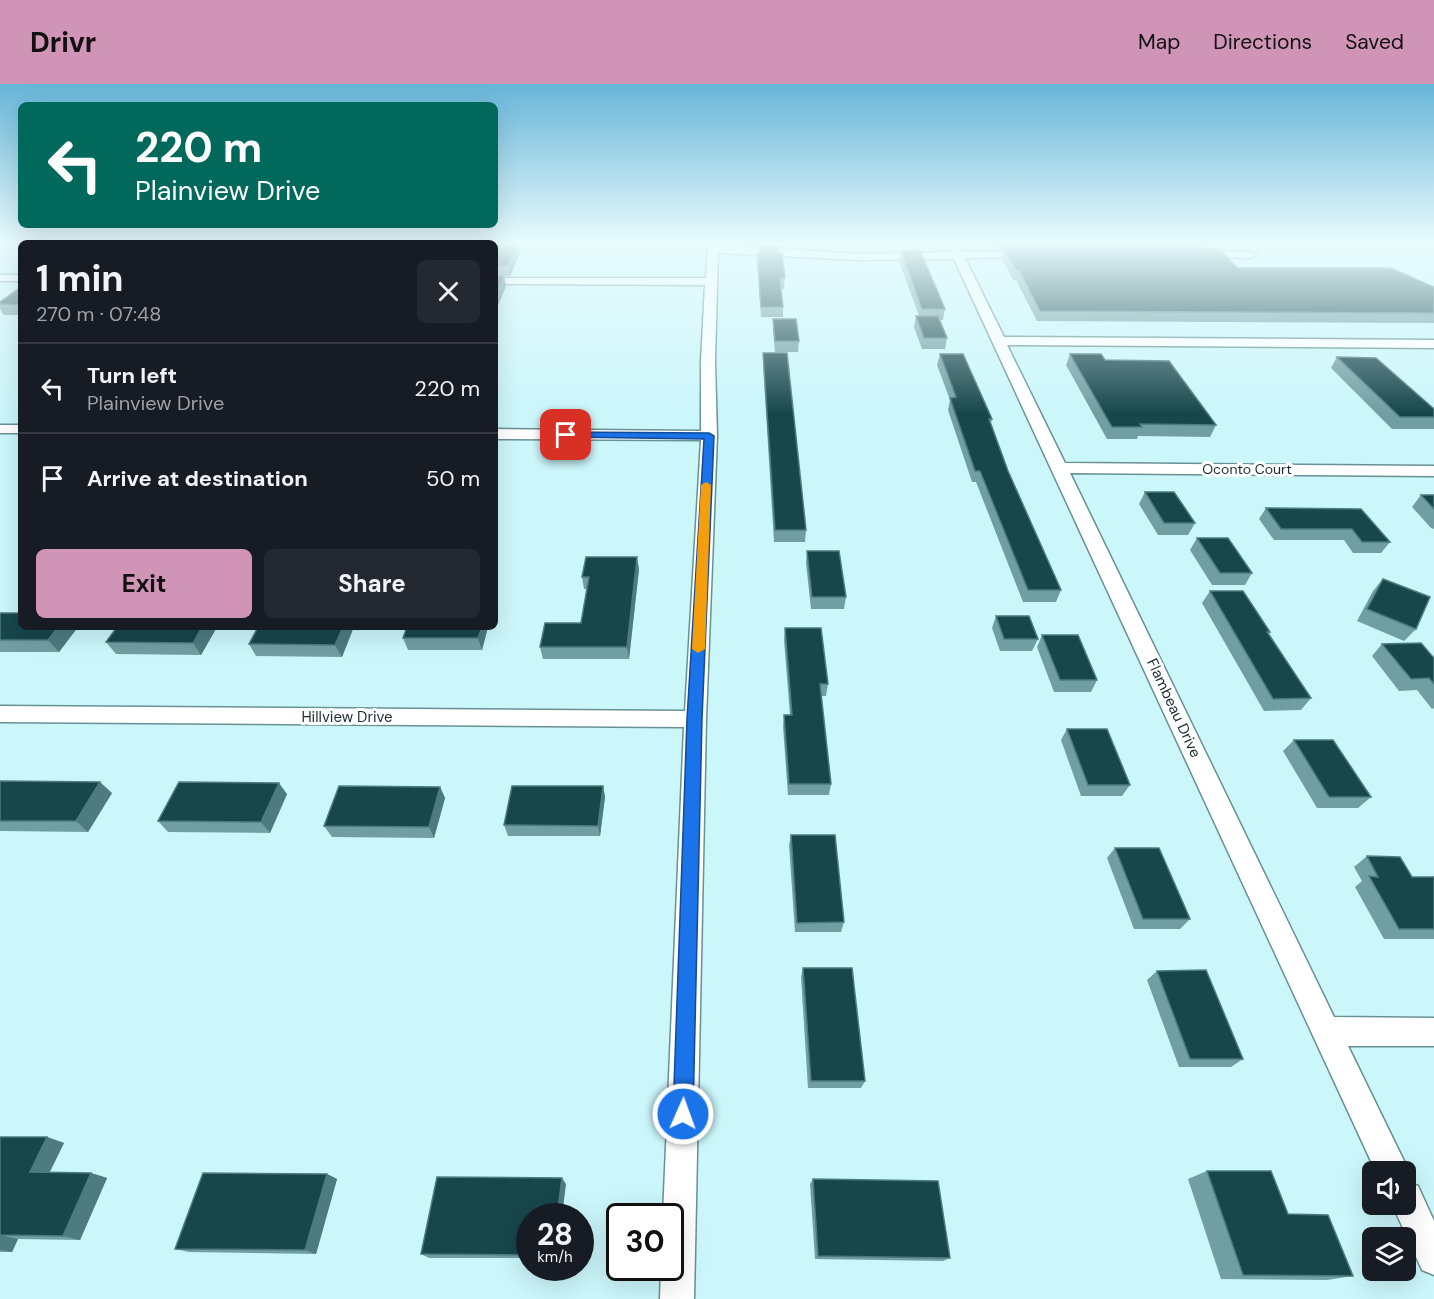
<!DOCTYPE html>
<meta charset="utf-8">
<style>
:root{--surface:#171b24;--page:#242831;--text:#f1f3f6;--muted:#9ea1a6;--line:#363941;--accent:#d094b7}
body{margin:0;font-family:"DM Sans",sans-serif;background:var(--page);color:var(--text);height:100vh;display:flex;flex-direction:column;font-size:22px;white-space:nowrap}
*{box-sizing:border-box;margin:0}
p{font-size:20px;color:var(--muted)}
.icon{flex:none;width:33px;height:33px;fill:none;stroke:currentColor;stroke-width:2;stroke-linecap:round;stroke-linejoin:round}
.map{position:relative;flex:1;overflow:hidden}
.panel{position:absolute;left:18px;top:156px;width:480px;height:390px;display:flex;flex-direction:column;background:var(--surface);border-radius:9px;box-shadow:0 6px 24px #0002}
.panel>*{flex:none}
.banner{position:absolute;left:18px;top:18px;width:480px;height:126px;border-radius:9px;box-shadow:0 6px 24px #0002;background:#00695c;color:#fff;overflow:hidden}
.fabs{position:absolute;left:1362px;top:1077px;display:grid;gap:12px}
.fabs a{display:grid;place-items:center;width:54px;height:54px;border-radius:9px;background:var(--surface);box-shadow:0 6px 24px #0002;font-size:30px}
.speed{position:absolute;left:516px;top:1119px;display:flex;gap:12px;font-size:30px;font-weight:700;text-align:center}
.speed>*{display:grid;place-content:center;width:78px;height:78px;border-radius:50%;background:var(--surface);box-shadow:0 6px 24px #0002;line-height:1}
.speed small{font-size:15px;font-weight:400}
.speed .limit{border:3px solid #111;border-radius:9px;background:#fff;color:#111}
.pin{position:absolute;display:grid;place-items:center;width:51px;height:51px;color:#fff;margin:-26px;border-radius:12px;box-shadow:0 3px 9px #0006}
.me{position:absolute;width:66px;margin:-33px;rotate:2deg;stroke-linejoin:round;filter:drop-shadow(0 0 4px #0008)}
.turn{display:flex;align-items:center;gap:21px;height:126px;padding:0 18px;font-size:27px}
.turn .icon{width:78px;height:78px;stroke-width:2.5}
.turn b{display:block;font-size:42px;line-height:51px}
.round{display:grid;place-items:center;flex:none;width:63px;height:63px;border-radius:9px;background:var(--page)}
.headline{display:flex;align-items:center;justify-content:space-between;height:102px;padding:0 18px}
h1{font-size:36px;font-weight:700;line-height:45px}
.button{display:flex;gap:12px;margin-top:auto;padding:12px 18px}
.button a{flex:1;height:69px;border-radius:9px;background:var(--accent);color:#111;font-size:24px;font-weight:700;line-height:69px;text-align:center}
.button a+a{background:var(--page);color:var(--text)}
ul{padding:0;list-style:none}
li{display:flex;align-items:center;gap:18px;height:90px;padding:0 18px;border-top:2px solid var(--line)}
li div{flex:1}
li b{display:block;font-size:22px}
li em{font-style:normal}
header{display:flex;align-items:center;gap:36px;box-sizing:border-box;height:84px;padding:0 30px;background:var(--accent);color:#111}
header strong{font-size:28px}
nav{display:flex;gap:33px;margin-inline-start:auto;font-size:21px}
.map>svg:first-child{display:block}
.lines{fill:none;stroke-linecap:round;stroke-linejoin:round}
.street-casing{stroke:#689194;stroke-width:3}
.street{fill:#fff;fill-rule:evenodd}
.wall{fill:#719ea2}
.shaded-wall{fill:#4d7b80}
.building{fill:#17464b;stroke:#4d7b80;stroke-width:1.5}
.route{fill:#1a73e8;stroke:#114b97;stroke-width:1.5}
.slow{fill:#f59e0b}
.labels{text-anchor:middle;dominant-baseline:central;stroke-width:6;stroke-linejoin:round;paint-order:stroke}
.far-street-label{font-size:14px;fill:#1c2d2f;stroke:#fff}
.street-label{font-size:15px;fill:#1c2d2f;stroke:#fff}
</style>
<header>
<strong>Drivr</strong>
<nav><a>Map</a><a>Directions</a><a>Saved</a></nav>
</header>
<div class="map">
<svg width="1434" height="1215" viewBox="0 0 1434 1215">
<rect width="100%" height="100%" fill="#cbf6fa"/>
<g class="lines">
<defs>
<path id="street" d="M708,160L858,170L951,168L948,160H959L962,168H1036L1037,170L1032,173L965,174L1004,253L1434,256V264L1007,261L1065,379L1434,382V392L1070,389L1334,933L1434,934V962H1348L1404,1077L1409,1088L1406,1097V1088H1376L954,175L858,176L718,169L715,276L717,352L706,635L694,1215H660L661,1184H670V1132H663L684,643L0,638V622L685,627L701,356L495,355V345L701,347V276L705,201L495,200V194H706Z
M1198,168H1251L1256,171L1251,174L1194,173V169Z
M0,191H21V197H0Z
M0,341H21V349H0Z
M1406,1098L1418,1102L1434,1137V1191L1422,1186L1392,1120H1406Z"/>
</defs>
<!-- street casing -->
<use href="#street" class="street-casing"/>
<!-- street -->
<use href="#street" class="street"/>
</g>
<!-- wall -->
<path class="wall" d="M495,160H518L520,169L510,192H504L506,202L496,226H495Z
M757,160H777L776,162Z
M993,160H1207L1205,165L1238,184L1434,203V239L1037,237L1016,196H1013L1002,175L1004,165H1148H996Z
M759,163L785,194L784,205H781L783,223V233H761L757,179V169H759Z
M901,167L945,225L943,236H940L947,254L945,265H922L914,243L916,232H919L899,177Z
M21,203V231H4L0,225V218Z
M773,235L799,257L798,268H775L773,246Z
M763,269L806,446L805,458H774L763,280Z
M940,270L992,335L991,339L1008,387L1061,506L1056,518H1023L976,398H972L948,326L950,316L937,281Z
M1070,270L1105,276L1216,341L1210,353L1138,352L1137,355H1107L1066,281Z
M1337,273L1434,325V345H1392L1331,284Z
M1145,408L1195,439L1188,451H1158L1139,420Z
M1421,411H1434V445L1431,444L1412,423Z
M1266,424L1361,425L1390,458L1381,469H1353L1344,456H1274L1259,435Z
M1197,454L1252,489L1245,501H1212L1190,466Z
M807,467L846,513L844,525H811L806,479Z
M639,485L629,575H543L540,563L581,539L587,505H584L582,493Z
M1383,495L1416,545L1404,557L1357,537L1373,507Z
M1210,507L1270,548L1269,549L1311,614L1301,626L1264,627L1202,519Z
M0,529L78,543L59,568H0Z
M996,532L1038,555L1032,567H1000L992,544Z
M217,543L201,571L116,570L106,558Z
M258,543H352L353,545L342,573L256,572L249,560Z
M488,543L482,566H408L403,554Z
M785,544L828,600L826,612H821L831,700L829,711H788L783,643L784,631H790L784,556Z
M1042,551L1097,596L1091,608H1054L1037,563Z
M1382,560L1434,573V624L1432,625L1417,606L1399,607L1372,572Z
M1067,645L1130,701L1122,712H1081L1061,656Z
M1294,656L1371,713L1358,724H1317L1283,667Z
M0,697L112,709L88,748L0,747Z
M603,702L605,713L600,752H508L504,741Z
M440,703L445,714L434,754L332,753L324,742Z
M287,710L270,749L168,748L158,737Z
M791,751L844,838L841,848H795L789,761Z
M1115,764L1190,835L1180,845H1134L1107,774Z
M1367,772L1412,793H1434V855H1384L1355,803L1362,797L1354,783Z
M803,884L865,997L861,1004H808L801,893Z
M1157,887L1243,975L1231,983H1179L1147,896Z
M0,1053H47L64,1059L50,1088L91,1089L107,1094L80,1156L18,1155L12,1168H0Z
M1207,1087L1288,1130L1353,1192L1327,1196L1221,1195L1188,1095Z
M327,1090L337,1095L316,1170L189,1168L175,1165Z
M813,1095L950,1174L943,1177L815,1175L810,1100Z
M566,1100L530,1132V1174H429L421,1170Z"/>
<!-- shaded-wall -->
<path class="shaded-wall" d="M518,160L520,169L510,192L508,182Z
M504,192L506,202L496,226L495,213Z
M637,473L639,485L629,575L627,563Z
M58,543H78L59,568L48,556Z
M202,543H217L201,571L193,559Z
M343,543H352L353,545L342,573L335,561Z
M482,543H488L482,566L478,554Z
M100,698L112,709L88,748L76,737Z
M279,699L287,710L270,749L261,738Z
M603,702L605,713L600,752L598,742Z
M440,703L445,714L434,754L429,743Z
M47,1053L64,1059L47,1093L30,1088Z
M91,1089L107,1094L80,1156L63,1152Z
M327,1090L337,1095L316,1170L305,1166Z
M562,1094L566,1100L562,1132H557Z
M0,1151L18,1155L12,1168L0,1166Z"/>
<!-- building -->
<path class="building" d="M495,160H518L508,182H495Z
M759,163L778,164L779,169H782L785,194H780L783,223H761L757,169H759Z
M1004,165H1219L1238,184H1391L1434,203V229L1040,227L1019,186H1016Z
M920,166L945,225H922L901,167Z
M495,191L504,192L495,213Z
M21,203V221L0,220V218Z
M916,232H938L947,254H924Z
M773,235H796L799,257H775Z
M763,269H787L806,446H775Z
M940,270H963L992,335H989L1008,387L1061,506H1028L980,387H975L950,314L956,313Z
M1070,270H1101L1105,276L1169,277L1216,341L1140,340L1142,343H1112Z
M1337,273L1376,274L1434,325V333H1400Z
M1145,408H1174L1195,439H1164Z
M1421,411H1434V425Z
M1266,424L1361,425L1390,458H1362L1352,445H1281Z
M1197,454H1228L1252,489H1220Z
M807,467H839L846,513H812Z
M586,473H637L627,563H540L545,539H581L589,493H582Z
M1383,495L1430,513L1416,545L1367,525Z
M1210,507H1243L1270,548H1267L1311,614L1273,615Z
M0,529H21V543H58L48,556H0Z
M996,532H1029L1038,555H1004Z
M117,543H202L193,559L106,558Z
M258,543H343L335,561L249,560Z
M407,543H482L478,554H403Z
M785,544H821L828,600H820L831,700H789L784,631H792Z
M1042,551H1078L1097,596H1060Z
M1421,559L1433,573H1434V600L1429,594L1411,595L1382,560Z
M1067,645H1107L1130,701H1088Z
M1294,656H1333L1371,713H1329Z
M0,697L100,698L76,737H0Z
M179,698L279,699L261,738L158,737Z
M339,702L440,703L429,743L324,742Z
M512,702H603L598,742L504,741Z
M791,751H835L844,838L797,839Z
M1115,764H1159L1190,835H1143Z
M1367,772L1400,773L1412,793H1434V845H1399L1369,792L1378,793Z
M803,884H852L865,997H811Z
M1206,886L1243,975H1190L1157,887Z
M0,1053H47L30,1088L91,1089L63,1152L0,1151Z
M1207,1087H1271L1288,1130L1328,1131L1353,1192L1243,1191Z
M203,1089L327,1090L305,1166L175,1165Z
M437,1093L562,1094L557,1132H530V1171L421,1170Z
M813,1095L938,1097L950,1174L818,1172Z"/>
<!-- sky -->
<linearGradient id="sky" x2="0" y2="1"><stop stop-color="#67b5d8"/><stop offset="0.48" stop-color="#e8fbfd"/><stop offset="1" stop-color="#e8fbfd" stop-opacity="0"/></linearGradient>
<rect width="1434" height="330" fill="url(#sky)"/>
<!-- route -->
<path class="route" d="M563,348L709,349L714,352L702,635L693,1030L690,1037L683,1040L676,1037L673,1030L687,635L704,355L566,353L561,351Z"/>
<!-- slow -->
<path class="slow" d="M706,398L711,401L705,565L698,569L692,565L701,401Z"/>
<g class="labels">
<!-- far-street labels -->
<g class="far-street-label">
<text x="1247" y="385">Oconto Court</text>
</g>
<!-- street labels -->
<g class="street-label">
<text transform="translate(1174 624) rotate(65)">Flambeau Drive</text>
<text x="347" y="633">Hillview Drive</text>
</g>
</g>
</svg>
<div class="fabs">
<a><svg class="icon" aria-label="sound" viewBox="0 0 24 24"><path d="M4 9h4l5-4v14l-5-4H4zM17 9q2 3 0 6"/></svg></a>
<a><svg class="icon" aria-label="layers" viewBox="0 0 24 24"><path d="M12 4l9 5-9 5-9-5zM3 14l9 5 9-5"/></svg></a>
</div>
<div class="speed"><div>28<small>km/h</small></div><div class="limit">30</div></div>
<div class="pin" style="left:566px;top:351px;background:#d93025"><svg class="icon" aria-label="arrive" viewBox="0 0 24 24"><path d="M6 21V4h12l-3 4 3 4H6"/></svg></div>
<svg class="me" style="left:683px;top:1030px" viewBox="-20 -20 40 40"><circle r="17" fill="#1a73e8" stroke="#fff" stroke-width="3"/><path d="M0-11L8 9 0 5-8 9z" fill="#fff"/></svg>
<div class="banner">
<div class="turn"><svg class="icon" aria-label="left" viewBox="0 0 24 24"><path d="M17 20v-9H6M10 6l-5 5 5 5"/></svg><div><b>220 m</b>Plainview Drive</div></div>
</div>
<section class="panel">
<div class="headline"><div><h1>1 min</h1><p>270 m · 07:48</p></div><a class="round"><svg class="icon" aria-label="close" viewBox="0 0 24 24"><path d="M6 6l12 12M18 6L6 18"/></svg></a></div>
<ul>
<li><svg class="icon" aria-label="left" viewBox="0 0 24 24"><path d="M17 20v-9H6M10 6l-5 5 5 5"/></svg><div><b>Turn left</b><p>Plainview Drive</p></div><em>220 m</em></li>
<li><svg class="icon" aria-label="arrive" viewBox="0 0 24 24"><path d="M6 21V4h12l-3 4 3 4H6"/></svg><div><b>Arrive at destination</b></div><em>50 m</em></li>
</ul>
<div class="button"><a>Exit</a><a>Share</a></div>
</section>
</div>
